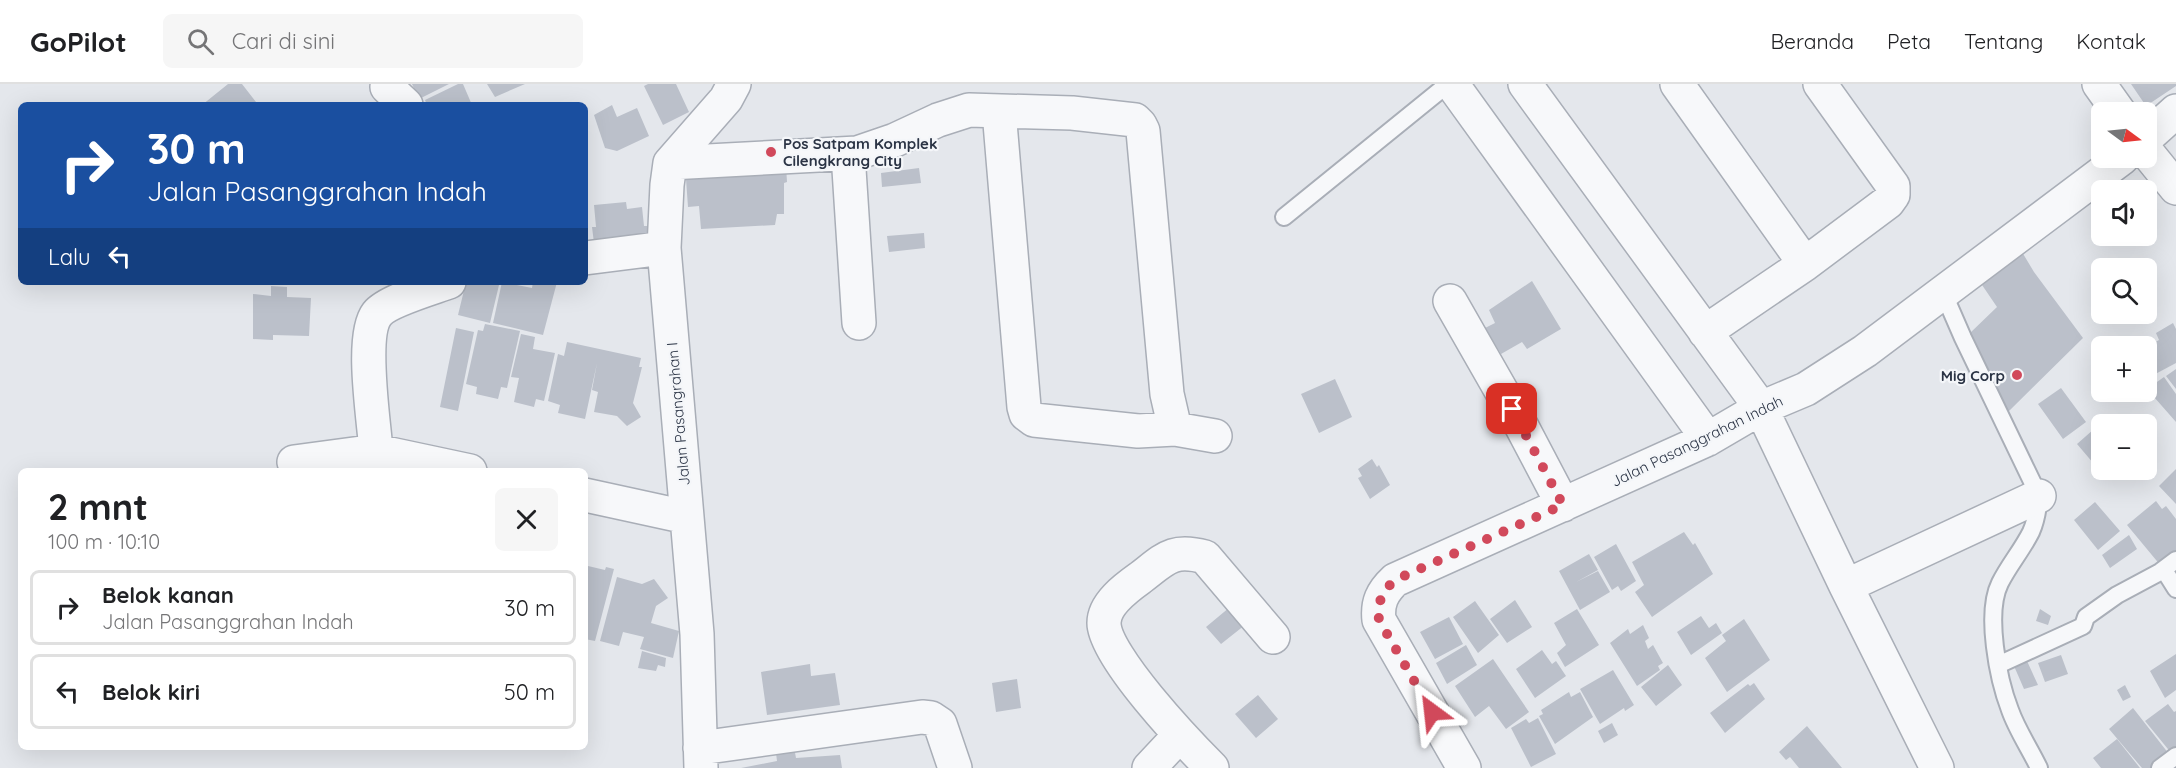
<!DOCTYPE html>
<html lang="id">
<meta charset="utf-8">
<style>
:root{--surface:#fff;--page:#f6f6f6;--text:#202124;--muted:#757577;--line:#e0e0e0}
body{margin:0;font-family:Quicksand,sans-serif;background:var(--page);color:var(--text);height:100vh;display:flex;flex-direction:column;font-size:22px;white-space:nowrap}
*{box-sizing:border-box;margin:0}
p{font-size:20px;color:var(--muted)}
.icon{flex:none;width:33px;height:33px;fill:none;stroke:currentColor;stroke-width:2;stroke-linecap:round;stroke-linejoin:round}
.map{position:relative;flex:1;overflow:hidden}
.side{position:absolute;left:18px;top:384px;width:570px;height:282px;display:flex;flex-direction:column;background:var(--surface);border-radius:9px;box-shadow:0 6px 24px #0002}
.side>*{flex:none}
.banner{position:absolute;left:18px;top:18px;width:570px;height:183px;border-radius:9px;box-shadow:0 6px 24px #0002;background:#1a4fa0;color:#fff;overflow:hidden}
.needle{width:39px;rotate:105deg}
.tools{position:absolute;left:2091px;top:18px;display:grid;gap:12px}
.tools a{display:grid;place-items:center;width:66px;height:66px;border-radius:9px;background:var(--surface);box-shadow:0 6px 24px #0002;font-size:30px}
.pin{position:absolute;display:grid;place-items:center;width:51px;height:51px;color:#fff;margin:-26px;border-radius:12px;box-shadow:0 3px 9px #0006}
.me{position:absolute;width:66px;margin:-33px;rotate:330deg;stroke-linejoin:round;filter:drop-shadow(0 0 4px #0008)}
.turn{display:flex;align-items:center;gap:21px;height:126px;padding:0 30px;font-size:27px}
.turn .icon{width:78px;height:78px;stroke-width:2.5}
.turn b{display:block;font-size:42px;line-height:51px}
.then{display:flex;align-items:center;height:57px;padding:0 30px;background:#0003;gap:12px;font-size:22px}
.round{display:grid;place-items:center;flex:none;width:63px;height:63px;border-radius:9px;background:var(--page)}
.headline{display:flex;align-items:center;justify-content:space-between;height:102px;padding:0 30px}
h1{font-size:36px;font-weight:700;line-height:45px}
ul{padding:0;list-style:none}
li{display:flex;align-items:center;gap:18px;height:75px;margin:0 12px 9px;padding:0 18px;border:3px solid var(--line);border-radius:9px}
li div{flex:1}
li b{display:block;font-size:22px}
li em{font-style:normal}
header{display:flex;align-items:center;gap:36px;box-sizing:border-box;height:84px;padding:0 30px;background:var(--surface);border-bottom:2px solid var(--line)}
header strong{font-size:28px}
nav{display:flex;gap:33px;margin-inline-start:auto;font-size:21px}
.search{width:420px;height:54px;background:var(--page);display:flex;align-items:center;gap:15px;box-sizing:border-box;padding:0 21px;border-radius:9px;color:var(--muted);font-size:22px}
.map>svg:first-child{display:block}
.building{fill:#bbc0ca}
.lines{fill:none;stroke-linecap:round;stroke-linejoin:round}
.service-casing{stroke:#a9aeb7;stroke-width:20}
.minor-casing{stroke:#a9aeb7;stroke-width:36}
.service{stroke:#f7f8fa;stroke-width:16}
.minor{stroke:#f7f8fa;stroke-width:33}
.route{stroke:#d1495b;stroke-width:10;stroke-dasharray:0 18}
.poi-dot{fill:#d1495b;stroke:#f4f6f9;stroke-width:2}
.labels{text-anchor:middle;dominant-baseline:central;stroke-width:4.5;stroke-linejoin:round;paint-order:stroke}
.poi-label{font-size:15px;font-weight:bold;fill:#2b3445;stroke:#f4f6f9;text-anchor:start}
.street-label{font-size:15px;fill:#2b3445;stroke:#f4f6f9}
</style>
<header>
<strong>GoPilot</strong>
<div class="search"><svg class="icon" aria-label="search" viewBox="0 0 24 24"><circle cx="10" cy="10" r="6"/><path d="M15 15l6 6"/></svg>Cari di sini</div>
<nav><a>Beranda</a><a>Peta</a><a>Tentang</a><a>Kontak</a></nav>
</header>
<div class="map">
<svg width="2176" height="684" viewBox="0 0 2176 684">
<rect width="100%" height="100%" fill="#e4e7ec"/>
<!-- building -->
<path class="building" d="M228,0H242L256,18L253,21H202Z
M412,0H449L419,15Z
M458,0H463L472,21H427L425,16Z
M487,0H525L495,13Z
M648,0H676L689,28L663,41L644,2Z
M2131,0H2176V2L2146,22Z
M612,21L617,33L637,24L649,52L617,67L605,64L594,31Z
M786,82L787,98L784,99V130H777L775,141L701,145L699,122L688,123L686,95L734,91Z
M919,84L921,99L882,103L881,89Z
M626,118L627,125L642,123L644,142H649L651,157L594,159L592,143H596L594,121Z
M924,149L925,164L889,168L887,152Z
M2019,163L2034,188L2083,254L2007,329L1969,250L1997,223L1980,198Z
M1532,197L1561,245L1527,265L1522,258L1501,270L1485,244L1495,239L1489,226Z
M466,198L479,200L480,198H487L499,201L490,239L458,231Z
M502,198L532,204L533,198H557L543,251L493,239Z
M271,202L287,203V213L311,214L309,252L273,251V256L253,255V210L271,212Z
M2173,239L2176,245V279L2146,295V263L2159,256L2156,249Z
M485,240L520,247L507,304L501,303L498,315L476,310L477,303L466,300L478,246L483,247Z
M456,244L474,248L458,327L440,323Z
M521,250L535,253L533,265L555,269L544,317L536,315L534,323L514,318L519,294L511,293Z
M567,258L641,274L639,283H642L633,319L641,333L627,342L617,332L594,328L598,308L592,306L597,279L585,335L558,329L560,321L548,317L558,270L564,272Z
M2176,285V305L2166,292Z
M2164,293L2176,310V338L2147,305Z
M1335,295L1352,333L1319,349L1301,310Z
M2061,304L2086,338L2063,355L2038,320Z
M2102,338V374L2094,380L2077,360Z
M1372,375L1377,383L1379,381L1390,401L1370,415L1358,394L1362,392L1358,385Z
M2176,385V420L2159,402Z
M2156,417L2162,425L2166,422L2176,435V470L2161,482L2127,441Z
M2095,418L2120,447L2098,466L2074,436Z
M1684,448L1693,461L1695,459L1713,490L1652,533L1635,508L1644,501L1632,478Z
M2129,451L2137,465L2110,484L2102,471Z
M1616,460L1636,497L1621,507L1618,502L1612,506L1594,473Z
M1589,470L1598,486L1576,498L1598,487L1610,508L1580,526L1559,487Z
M588,482L605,486L606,483L614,485L595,557L585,555V487Z
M617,493L642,500L654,495L668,514L656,522L651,539L679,547L673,574L640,565L644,553L623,548L619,562L600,557Z
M1515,516L1532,543L1507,559L1490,535Z
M1475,517L1499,551L1478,569L1453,533Z
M1230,523L1245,541L1221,560L1206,543Z
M1577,525L1599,561L1565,583L1557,569L1566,561L1554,539Z
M2040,525L2051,532L2048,541L2036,537Z
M1701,532L1709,544L1716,539L1722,549L1691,571L1677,548Z
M1449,533L1463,560L1435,575L1420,548Z
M1744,535L1770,576L1727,608L1705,574L1726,557L1722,551Z
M1643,541L1649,554L1645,557L1648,565L1653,561L1663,579L1658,582L1660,586L1637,602L1610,559L1628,545L1630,550Z
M1466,561L1477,581L1447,600L1436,579Z
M1542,566L1552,580L1556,577L1566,592L1535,614L1516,585Z
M642,567L666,574L665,583L658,581L656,587L638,584Z
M2176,570V606L2165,614L2150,587Z
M2061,571L2068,590L2045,598L2038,579Z
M1493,575L1529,628L1506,645L1489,622L1475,633L1455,602Z
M2027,577L2038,601L2024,605L2014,582Z
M810,580L811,592L835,589L840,621L767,631L761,588Z
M1668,581L1682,601L1656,622L1641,603Z
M1613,586L1634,621L1625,627L1624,624L1600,640L1580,605Z
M1017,595L1021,624L996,628L992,599Z
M1754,599L1765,615L1725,649L1710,629L1748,600L1750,602Z
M2125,601L2131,613L2123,617L2117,606Z
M1569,608L1571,613L1580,608L1593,633L1555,660L1539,632L1543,630L1541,626Z
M1258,611L1278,635L1256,654L1235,630Z
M2168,620L2174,628L2176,627V667L2172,670L2145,637Z
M2133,624L2169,670L2153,684H2142L2109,645Z
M1538,634L1556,670L1531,683L1511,644L1526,635L1529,639Z
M1612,639L1618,651L1604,659L1598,647Z
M1807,642L1842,684H1799L1790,673L1786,676L1779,668Z
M2117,655L2140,684H2101L2093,674Z
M793,658L796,674L840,671L842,684H741L777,677L775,661Z"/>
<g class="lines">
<defs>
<path id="service" d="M1284,133L1448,0
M1943,208L1963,254L2039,412C2038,424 2036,437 2031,448C2022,466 2009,481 2000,499C1985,529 1998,595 2010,626C2017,646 2030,665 2039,684
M2164,486L2176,505
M1998,581L2083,542L2086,533L2117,511L2160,488L2176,476
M2160,684L2176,672"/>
<path id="minor" d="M1452,0L1708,355
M1525,0L1761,324L1846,502L1937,684
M1677,0L1805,180
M2099,0L2119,28
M387,3L406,21
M999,27L1024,323L1026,330L1034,336L1138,347L1175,345L1215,352
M2146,54L2176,27
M2146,67L2176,104
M848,70L859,239
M670,79L857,69L895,56L938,36L969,26L1072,29L1135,36L1140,41L1143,47L1167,310L1175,345
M585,174L664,164
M1450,217L1522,343L1563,421
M1705,248L1805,180L1888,118L1893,111V102L1820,0
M376,367C374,337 360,252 377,230C387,217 433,204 449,198
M294,378L376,367L470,387
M585,411L686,433
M1846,502L2039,412
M700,664L922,633L931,634L940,640L955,684
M701,684L697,550L664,164L667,101L670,79L726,15L734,0
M1149,684L1179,652
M1212,684C1187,659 1104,572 1104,539C1104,520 1126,504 1140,494C1165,475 1172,464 1205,473L1273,553
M1464,684L1379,536C1377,519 1382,508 1395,496L1708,355L1761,324L1806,305L1865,267L2122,74"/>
</defs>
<!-- service casing -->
<use href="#service" class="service-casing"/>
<!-- minor casing -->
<use href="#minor" class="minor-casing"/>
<!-- service -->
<use href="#service" class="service"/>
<!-- minor -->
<use href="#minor" class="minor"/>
</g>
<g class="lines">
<!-- route -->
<path class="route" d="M1432,628L1379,536C1377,518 1382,508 1395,496L1563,421L1512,325"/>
</g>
<!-- markers -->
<g class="poi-dot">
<circle cx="771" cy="68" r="6"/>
<circle cx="2017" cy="291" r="6"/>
</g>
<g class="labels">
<!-- poi labels -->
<g class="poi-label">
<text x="783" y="59">Pos Satpam Komplek<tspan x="783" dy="17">Cilengkrang City</tspan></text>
<text x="2005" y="291" text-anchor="end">Mig Corp</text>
</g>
<!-- street labels -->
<g class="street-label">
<text transform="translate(678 330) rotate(-95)">Jalan Pasangrahan I</text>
<text transform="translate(1697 357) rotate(-26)">Jalan Pasanggrahan Indah</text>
</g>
</g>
</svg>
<div class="tools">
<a><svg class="needle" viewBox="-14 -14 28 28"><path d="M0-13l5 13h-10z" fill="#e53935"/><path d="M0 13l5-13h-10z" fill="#757577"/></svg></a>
<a><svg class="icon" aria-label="sound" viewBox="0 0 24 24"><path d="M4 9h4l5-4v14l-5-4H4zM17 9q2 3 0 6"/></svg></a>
<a><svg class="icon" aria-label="search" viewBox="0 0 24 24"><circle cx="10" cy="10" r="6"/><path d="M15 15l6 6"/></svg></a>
<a>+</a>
<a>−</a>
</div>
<div class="pin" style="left:1512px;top:325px;background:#d93025"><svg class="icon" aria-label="arrive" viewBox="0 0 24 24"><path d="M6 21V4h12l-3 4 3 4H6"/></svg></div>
<svg class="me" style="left:1432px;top:628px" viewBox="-20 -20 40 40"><path d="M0-17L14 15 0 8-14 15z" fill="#d1495b" stroke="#fff" stroke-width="4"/></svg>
<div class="banner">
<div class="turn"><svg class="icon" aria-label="right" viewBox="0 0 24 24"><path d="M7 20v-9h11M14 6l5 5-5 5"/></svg><div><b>30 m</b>Jalan Pasanggrahan Indah</div></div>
<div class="then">Lalu<svg class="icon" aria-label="left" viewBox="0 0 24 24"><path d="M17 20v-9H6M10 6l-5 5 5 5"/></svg></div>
</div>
<section class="side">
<div class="headline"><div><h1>2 mnt</h1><p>100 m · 10:10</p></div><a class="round"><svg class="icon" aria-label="close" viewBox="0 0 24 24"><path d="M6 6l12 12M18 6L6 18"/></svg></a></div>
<ul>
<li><svg class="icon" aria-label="right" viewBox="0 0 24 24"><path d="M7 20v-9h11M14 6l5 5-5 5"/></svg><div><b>Belok kanan</b><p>Jalan Pasanggrahan Indah</p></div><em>30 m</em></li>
<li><svg class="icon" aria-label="left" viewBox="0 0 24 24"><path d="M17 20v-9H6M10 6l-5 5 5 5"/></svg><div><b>Belok kiri</b></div><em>50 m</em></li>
</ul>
</section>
</div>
